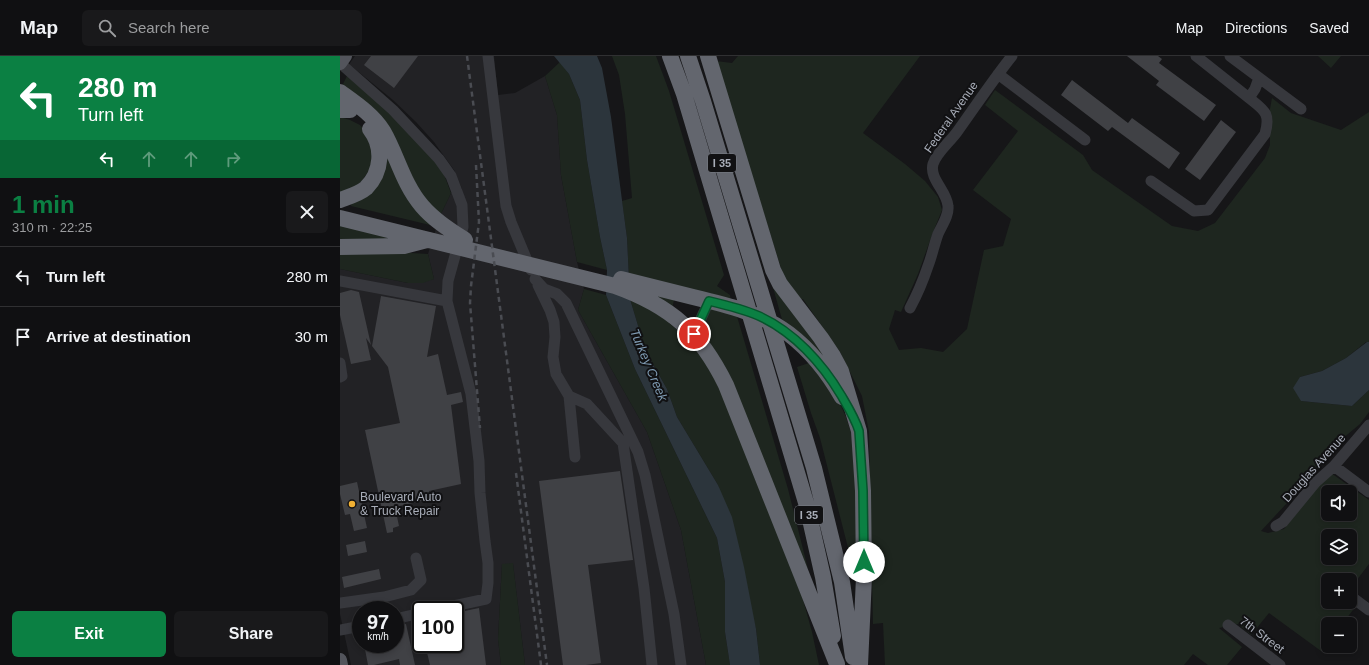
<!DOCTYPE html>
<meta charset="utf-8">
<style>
:root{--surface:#101012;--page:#19191b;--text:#f1f3f6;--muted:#9c9d9f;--line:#303032;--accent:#0b8043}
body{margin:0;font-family:Helvetica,sans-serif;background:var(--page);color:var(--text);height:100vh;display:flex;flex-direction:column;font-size:15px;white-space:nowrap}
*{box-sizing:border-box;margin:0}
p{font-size:13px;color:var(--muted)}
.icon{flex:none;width:22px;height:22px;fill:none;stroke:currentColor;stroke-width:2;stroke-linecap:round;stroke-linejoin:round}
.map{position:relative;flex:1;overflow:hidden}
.drawer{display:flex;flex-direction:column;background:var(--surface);width:340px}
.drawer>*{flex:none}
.hud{background:#0b8043;color:#fff;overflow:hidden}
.buttons{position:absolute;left:981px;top:429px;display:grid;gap:8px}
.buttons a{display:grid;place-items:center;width:36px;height:36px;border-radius:6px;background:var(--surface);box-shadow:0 2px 6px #0003,0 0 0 1px var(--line);font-size:20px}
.speed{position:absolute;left:12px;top:545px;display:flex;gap:8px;font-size:20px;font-weight:700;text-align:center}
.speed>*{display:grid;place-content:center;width:52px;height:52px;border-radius:50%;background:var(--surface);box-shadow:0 2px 6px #0003,0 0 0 1px var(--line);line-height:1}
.speed small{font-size:10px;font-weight:400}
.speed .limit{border:2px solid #111;border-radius:6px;background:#fff;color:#111}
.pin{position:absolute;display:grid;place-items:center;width:34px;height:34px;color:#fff;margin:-17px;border:2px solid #fff;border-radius:50%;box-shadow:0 1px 4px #0007}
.me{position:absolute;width:44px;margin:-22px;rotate:0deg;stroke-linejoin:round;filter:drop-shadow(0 0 3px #0008)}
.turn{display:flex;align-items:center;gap:14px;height:84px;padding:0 12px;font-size:18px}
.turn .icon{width:52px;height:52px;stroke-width:2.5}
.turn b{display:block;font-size:28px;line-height:34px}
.lanes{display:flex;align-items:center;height:38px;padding:0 12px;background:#0003;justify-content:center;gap:20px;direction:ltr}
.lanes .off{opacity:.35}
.round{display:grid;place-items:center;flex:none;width:42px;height:42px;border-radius:6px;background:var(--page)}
.head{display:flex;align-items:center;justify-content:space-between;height:68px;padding:0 12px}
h1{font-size:24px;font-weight:700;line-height:30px;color:var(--accent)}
.cta{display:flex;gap:8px;margin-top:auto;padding:8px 12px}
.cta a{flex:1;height:46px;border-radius:6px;background:var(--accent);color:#fff;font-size:16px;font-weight:700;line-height:46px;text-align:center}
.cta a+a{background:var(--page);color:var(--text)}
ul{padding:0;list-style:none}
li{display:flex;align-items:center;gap:12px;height:60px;padding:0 12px;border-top:1px solid var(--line)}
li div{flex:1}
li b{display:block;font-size:15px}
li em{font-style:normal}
header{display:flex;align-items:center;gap:24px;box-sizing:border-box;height:56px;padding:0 20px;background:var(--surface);border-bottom:1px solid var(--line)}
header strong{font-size:19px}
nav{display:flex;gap:22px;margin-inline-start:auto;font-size:14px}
.search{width:280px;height:36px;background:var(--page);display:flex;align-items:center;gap:10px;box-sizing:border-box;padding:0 14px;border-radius:6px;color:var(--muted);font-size:15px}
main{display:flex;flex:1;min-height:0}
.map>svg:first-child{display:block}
.built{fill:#222225;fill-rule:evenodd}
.green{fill:#1e261f;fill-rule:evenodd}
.water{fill:#2c353c}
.building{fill:#404145}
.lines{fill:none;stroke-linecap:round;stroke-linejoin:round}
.minor{stroke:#37383d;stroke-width:11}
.major{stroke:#53555c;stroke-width:14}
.highway{stroke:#63666e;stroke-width:16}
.rail{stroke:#4a4c52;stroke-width:2.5;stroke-dasharray:5 4;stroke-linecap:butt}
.route-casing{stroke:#07532c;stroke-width:10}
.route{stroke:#0b8043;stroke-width:7}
.poi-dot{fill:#f2b134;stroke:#111113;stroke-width:1.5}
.labels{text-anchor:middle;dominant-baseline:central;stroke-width:4;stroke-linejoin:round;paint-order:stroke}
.shield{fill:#111113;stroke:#7b7e86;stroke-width:1}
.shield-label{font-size:11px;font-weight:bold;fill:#a8adb8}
.street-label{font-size:12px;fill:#a8adb8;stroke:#111113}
.poi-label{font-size:12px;fill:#a8adb8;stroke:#111113;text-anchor:start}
.water-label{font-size:13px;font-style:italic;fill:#7f9bb3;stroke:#111113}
</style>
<header>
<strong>Map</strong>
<div class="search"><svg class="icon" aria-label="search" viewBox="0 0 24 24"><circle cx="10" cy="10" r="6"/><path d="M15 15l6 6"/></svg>Search here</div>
<nav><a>Map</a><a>Directions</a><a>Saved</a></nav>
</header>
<main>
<section class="drawer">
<div class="hud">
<div class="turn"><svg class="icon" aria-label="left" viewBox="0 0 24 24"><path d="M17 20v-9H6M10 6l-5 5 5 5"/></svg><div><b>280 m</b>Turn left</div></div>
<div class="lanes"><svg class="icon" aria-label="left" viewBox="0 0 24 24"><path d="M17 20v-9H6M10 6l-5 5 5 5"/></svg><svg class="icon off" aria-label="ahead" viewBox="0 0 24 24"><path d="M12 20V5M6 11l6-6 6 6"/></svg><svg class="icon off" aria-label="ahead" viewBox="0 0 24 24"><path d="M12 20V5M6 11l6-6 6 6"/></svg><svg class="icon off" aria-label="right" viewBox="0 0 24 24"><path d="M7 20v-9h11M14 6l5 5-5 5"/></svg></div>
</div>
<div class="head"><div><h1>1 min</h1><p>310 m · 22:25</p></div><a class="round"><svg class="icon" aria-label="close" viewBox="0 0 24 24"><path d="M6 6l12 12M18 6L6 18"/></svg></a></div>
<ul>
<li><svg class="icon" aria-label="left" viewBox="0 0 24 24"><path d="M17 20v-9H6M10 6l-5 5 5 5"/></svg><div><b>Turn left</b></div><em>280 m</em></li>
<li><svg class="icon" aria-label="arrive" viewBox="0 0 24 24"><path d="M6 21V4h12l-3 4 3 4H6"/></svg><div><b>Arrive at destination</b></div><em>30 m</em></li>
</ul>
<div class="cta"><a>Exit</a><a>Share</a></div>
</section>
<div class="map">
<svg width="1029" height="609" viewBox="0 0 1029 609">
<rect width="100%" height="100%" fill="#161618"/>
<!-- built -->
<path class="built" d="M15,0H154L158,39L175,37L205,20L217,59L221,119L237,206L244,233L238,254L307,376L341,474L366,609H185L173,508H162L158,583L161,609H11L0,558V213L68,227L94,223L88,198L100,160L111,137L122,133L114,114L94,86L76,66L53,44L10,9V7ZM21,554H55V588H21ZM81,554H115V588H81Z"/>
<!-- green -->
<path class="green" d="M272,0H316L329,35L384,219L377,230L390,239L391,245L337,230L329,267L348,283L364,302L376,322L462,540L472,576L479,609H420L416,573L378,429L337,361L327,333L306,296L290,243L287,182L282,145L292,142L285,58L279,19Z
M398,0H580L523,77L565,108L585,125L598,141L602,154L592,179L578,218L561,256L555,254L549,273L559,294L581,292L603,296L627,273L644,194L663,190L671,163L633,134L678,75L645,49L655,34L743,99L752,114L832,170L858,175L875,167L925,102L930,89V53L932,42L951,57L1001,74L1029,56V286H1026L1006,302L982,315L960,321L961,345L1012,350L1029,334V356L1020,368L1002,383L972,420L921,475L928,477L944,473L976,431L991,417L1029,444V508L1010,533V524H988V546H1002L1013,554L1002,568H988V586L981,595L929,557L911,579L898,568L879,572L902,591L887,609H868L853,598L844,609H545L543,567L533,568L529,376L522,340L500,296L463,243L460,244L444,222L376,5L392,7ZM988,436H1010V458H988ZM988,480H1010V502H988Z
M978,0H1001L991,12Z
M220,6L229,18L240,44L247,104L260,181L267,214L237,206L221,119L217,59L205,20Z
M7,20L66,68L103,116L111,137L100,160L93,154L2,30Z
M0,61L10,64L20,69L25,75L33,98L30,113L19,129L0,139Z
M49,99L91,165L90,169L11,150L12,146Z
M0,169L66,183L0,188Z
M71,197L88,198L94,223L83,227H68L0,213V198Z
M430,221L494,313L443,267Z
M244,233L266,239L295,313L377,482L385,526V576L390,609H366L341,474L307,376L238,254Z
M372,252L396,257L448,433L468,513L363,285L360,274Z
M472,306L494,335L506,361L514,385L520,522L516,523L480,382L471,357L457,311Z
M173,507L185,609H161L158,583L162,508Z"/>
<!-- water -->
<path class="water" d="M214,0H257L262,12L271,61L287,182L290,243L306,296L327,333L337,361L378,429L392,461L404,511L416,573L420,609H390L385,576V526L377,482L295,313L266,239L267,214L260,181L247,104L240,44L229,18Z
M1027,286H1029V334L1012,350L961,345L953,332L960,321L982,315L1006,302Z"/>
<!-- building -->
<path class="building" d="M31,0H78L54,32L24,9Z
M787,0H818L822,3L819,7L876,49L864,65L816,29L819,25Z
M732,24L788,67L792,62L840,97L829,113L772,71L768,75L721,39Z
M881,64L896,76L860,124L845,113Z
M11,234L19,236L31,289L26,282L31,304L11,308L0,259V237Z
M41,240L96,250L87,301L98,298L107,339L121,336L123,346L111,349L121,428L89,435L90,443L55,451L59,470L53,472V476L47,477L25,374L60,367L48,311L32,290Z
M280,415L293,504L248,509L261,607L246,609H223L199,425Z
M17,426L27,472L14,475L10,458L5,459L0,438V430Z
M25,485L27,496L8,500L6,489Z
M39,513L41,523L4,532L2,521Z
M139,552L146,609H90L85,588H115V557Z
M66,568L75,609H60L59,603L34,609H28L24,588H55V570Z"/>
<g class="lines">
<!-- minor -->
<path class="minor" d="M148,0L166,150L171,166L191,214
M856,0L909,42L915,33L919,22
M890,0L961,53
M0,7L53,54L99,103L111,120L122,149L123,171L108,225L107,245L131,338L139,405L140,437L145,485L148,507V527L146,543L95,554
M658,18L745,84
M811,125L854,155L868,154L925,78C931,57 924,54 909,42
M195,223L204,233L217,238L226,247L298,396L305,419L334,558L341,609
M0,225L107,245
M198,229L210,254L214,266L215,281L213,301L216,318L229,340L235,401
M570,252C577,239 583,225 588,210C592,200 594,189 598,178C602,169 609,160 608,150C607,135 589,123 593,108C597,96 609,87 617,76C635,51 652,25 672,0
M354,278L369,245
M0,307L2,320L0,321
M229,340L247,348L283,387L304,532L312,609
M994,410L1029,436
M936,470L943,466L975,427L994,410L1029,369
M1013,542L1029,554
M0,547L44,541L71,534L81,524L76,502
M55,563L81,557
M888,569L940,609
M0,574L21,570"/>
<!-- major -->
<path class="major" d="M0,7L5,0
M0,604L1,609"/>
<!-- highway -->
<path class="highway" d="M330,0L344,38L467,450L483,521L493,580
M348,0L363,45L474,412L502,526L513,601
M368,0L433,214L440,228L481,282L493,300L501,315L519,375L523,435L524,521L520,609
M0,36C15,47 32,58 43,75C57,99 63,128 82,150C94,164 110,174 125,184
M0,54H10
M0,144C8,141 19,138 26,132C42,116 44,91 30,73
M0,162L275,230C331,250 360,276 386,329L497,608
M0,191L64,190L87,184
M281,223C305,229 329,235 353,241C387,249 421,257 449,278C471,295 489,318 502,341"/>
<!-- rail -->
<path class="rail" d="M127,0L207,609
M136,109L139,166L131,230L130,247L140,372
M176,417L201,609"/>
</g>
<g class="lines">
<defs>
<path id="route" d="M354,278L369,245C386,249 403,253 419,260C454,276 482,307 501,339C508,351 515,362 519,375L523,435L524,506"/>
</defs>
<!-- route casing -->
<use href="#route" class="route-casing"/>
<!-- route -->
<use href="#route" class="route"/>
</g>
<!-- markers -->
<circle class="poi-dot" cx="12" cy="448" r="4"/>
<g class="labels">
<!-- shield labels -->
<g class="shield">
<rect x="368" y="98" width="28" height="18" rx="3"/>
<rect x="455" y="450" width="28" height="18" rx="3"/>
</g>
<g class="shield-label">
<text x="382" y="107">I 35</text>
<text x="469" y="459">I 35</text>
</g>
<!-- street labels -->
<g class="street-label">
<text transform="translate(611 61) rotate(-55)">Federal Avenue</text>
<text transform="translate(974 412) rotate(-48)">Douglas Avenue</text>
<text transform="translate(922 579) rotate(37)">7th Street</text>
</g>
<!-- poi labels -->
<g class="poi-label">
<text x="20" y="441">Boulevard Auto<tspan x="20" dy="14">&amp; Truck Repair</tspan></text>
</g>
<!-- water labels -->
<g class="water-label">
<text transform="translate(309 309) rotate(67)">Turkey Creek</text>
</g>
</g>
</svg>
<div class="buttons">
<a><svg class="icon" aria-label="sound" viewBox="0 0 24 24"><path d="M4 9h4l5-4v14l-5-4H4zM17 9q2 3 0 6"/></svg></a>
<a><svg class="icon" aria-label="layers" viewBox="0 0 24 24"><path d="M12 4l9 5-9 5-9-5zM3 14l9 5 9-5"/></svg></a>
<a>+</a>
<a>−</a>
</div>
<div class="speed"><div>97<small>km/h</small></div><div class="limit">100</div></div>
<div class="pin" style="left:354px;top:278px;background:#d93025"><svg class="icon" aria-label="arrive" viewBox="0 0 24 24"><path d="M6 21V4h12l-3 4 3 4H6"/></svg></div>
<svg class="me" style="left:524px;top:506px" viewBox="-20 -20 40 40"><circle r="19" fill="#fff"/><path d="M0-13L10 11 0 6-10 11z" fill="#0b8043"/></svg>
</div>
</main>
